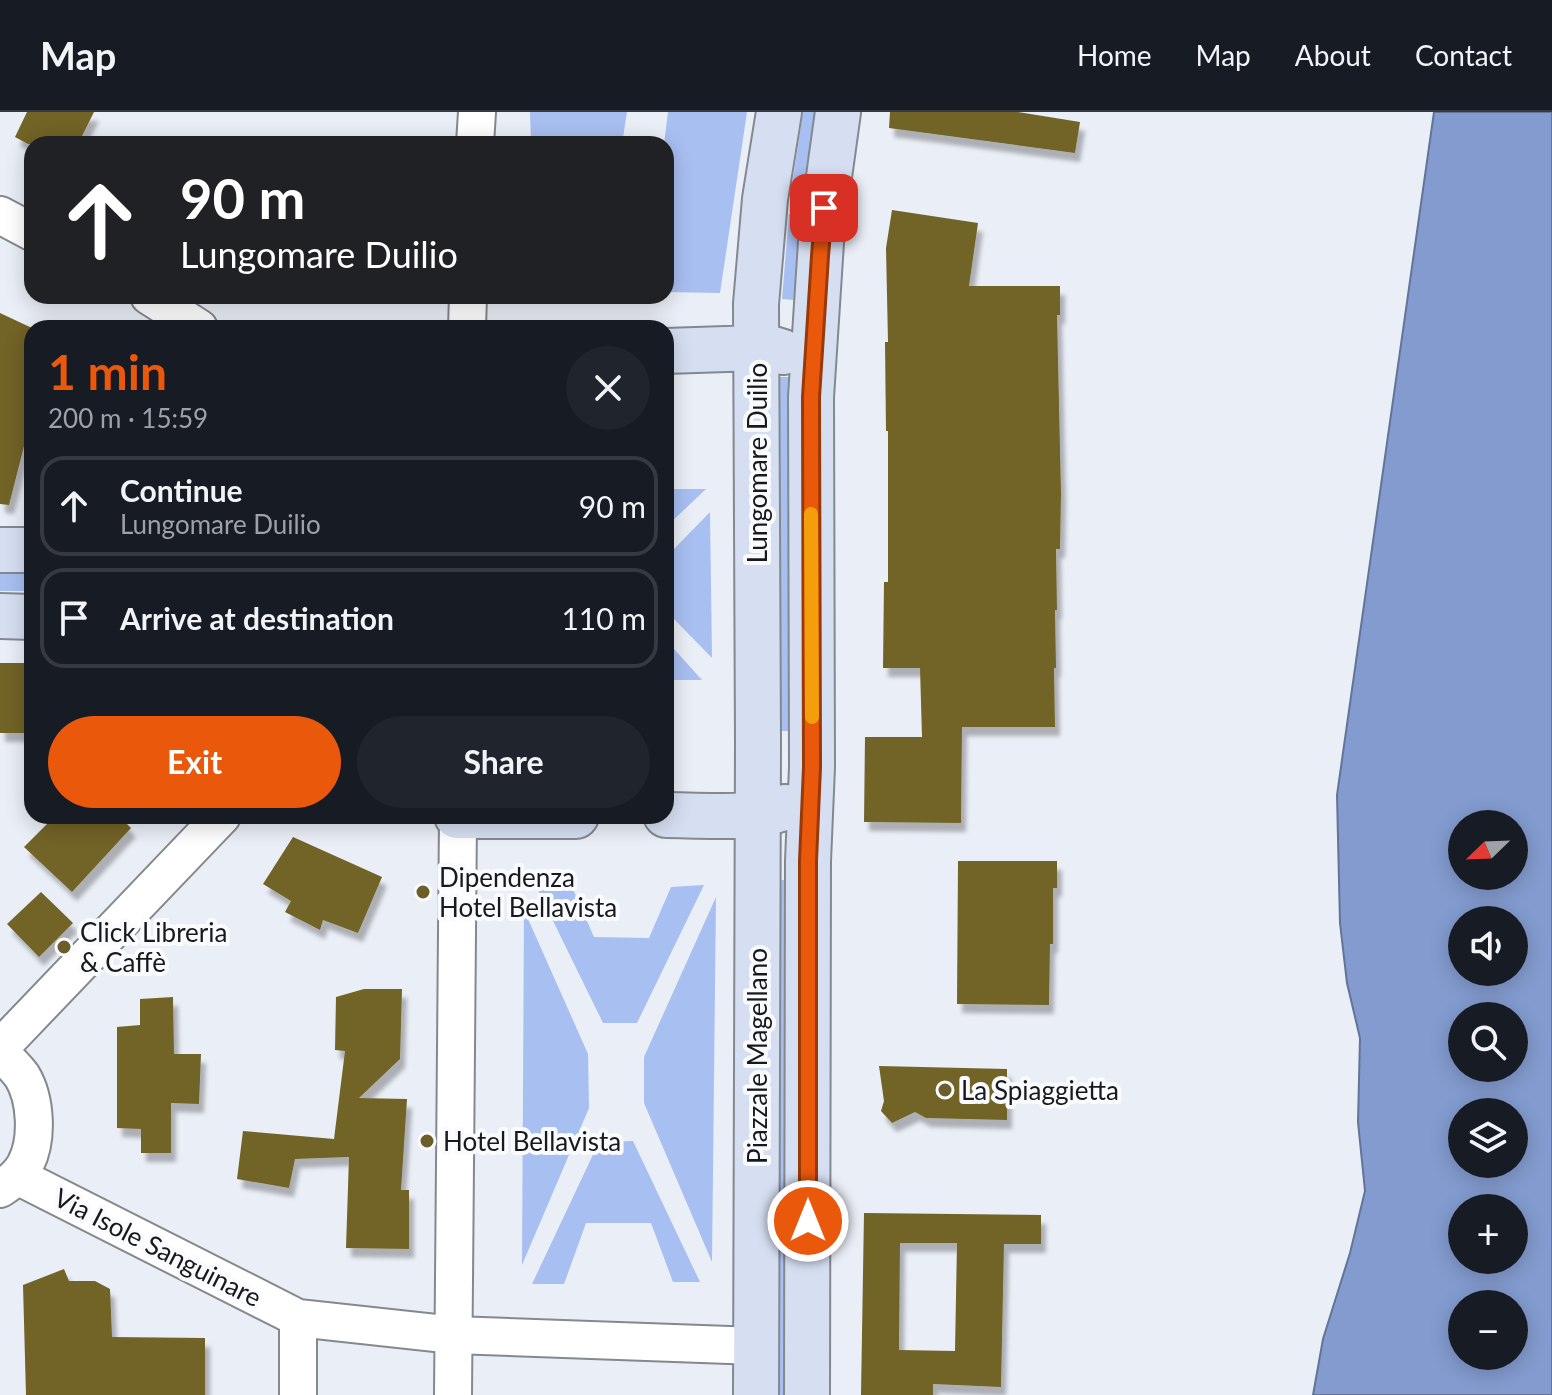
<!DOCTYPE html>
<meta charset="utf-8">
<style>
:root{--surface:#171b24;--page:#20242c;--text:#f1f3f6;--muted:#9ea1a6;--line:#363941;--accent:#ea580c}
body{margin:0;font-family:Lato,sans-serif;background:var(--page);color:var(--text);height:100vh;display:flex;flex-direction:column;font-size:30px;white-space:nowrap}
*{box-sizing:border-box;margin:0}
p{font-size:26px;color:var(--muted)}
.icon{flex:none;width:44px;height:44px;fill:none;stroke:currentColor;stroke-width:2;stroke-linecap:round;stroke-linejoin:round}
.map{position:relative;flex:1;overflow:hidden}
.drawer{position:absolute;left:24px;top:208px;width:650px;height:504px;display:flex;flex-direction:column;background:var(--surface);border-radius:24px;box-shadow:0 4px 20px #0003}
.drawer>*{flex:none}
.top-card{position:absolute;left:24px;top:24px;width:650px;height:168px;border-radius:24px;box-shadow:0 4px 20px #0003;background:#202124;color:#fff;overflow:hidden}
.needle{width:52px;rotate:247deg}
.tools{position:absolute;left:1448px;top:698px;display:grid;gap:16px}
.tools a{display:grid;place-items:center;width:80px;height:80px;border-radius:50%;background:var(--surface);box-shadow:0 4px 20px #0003;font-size:40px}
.pin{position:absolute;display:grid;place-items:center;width:68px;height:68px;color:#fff;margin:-34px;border-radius:16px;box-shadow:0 4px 12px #0006}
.me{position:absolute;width:88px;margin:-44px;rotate:0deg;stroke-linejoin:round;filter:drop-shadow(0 0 6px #0008)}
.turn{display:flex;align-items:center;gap:28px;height:168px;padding:0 24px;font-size:36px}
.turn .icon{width:104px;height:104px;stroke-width:2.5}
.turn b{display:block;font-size:56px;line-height:68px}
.round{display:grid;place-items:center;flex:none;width:84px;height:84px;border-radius:42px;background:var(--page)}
.headline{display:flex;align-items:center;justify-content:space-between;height:136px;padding:0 24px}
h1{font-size:48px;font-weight:700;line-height:60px;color:var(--accent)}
.primary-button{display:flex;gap:16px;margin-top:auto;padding:16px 24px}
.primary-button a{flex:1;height:92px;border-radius:48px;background:var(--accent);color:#fff;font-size:32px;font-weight:700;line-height:92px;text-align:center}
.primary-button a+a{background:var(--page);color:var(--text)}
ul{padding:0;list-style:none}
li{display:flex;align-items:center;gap:24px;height:100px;margin:0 16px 12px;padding:0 8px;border:4px solid var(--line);border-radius:24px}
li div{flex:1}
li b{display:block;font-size:30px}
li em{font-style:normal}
header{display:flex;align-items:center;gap:48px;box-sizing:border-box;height:112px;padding:0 40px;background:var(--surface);border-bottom:2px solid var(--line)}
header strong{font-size:38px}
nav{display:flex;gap:44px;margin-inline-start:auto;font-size:28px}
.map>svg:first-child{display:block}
.green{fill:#a8bff1}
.water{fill:#839bcf;stroke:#637499;stroke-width:2;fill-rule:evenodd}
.building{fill:#726327;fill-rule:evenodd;filter:url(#shadow)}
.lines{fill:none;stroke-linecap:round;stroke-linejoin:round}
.street-casing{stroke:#84888f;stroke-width:40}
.secondary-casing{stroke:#84888f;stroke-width:48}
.street{stroke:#fff;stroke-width:36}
.secondary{stroke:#d6dff2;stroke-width:44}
.route-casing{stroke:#983908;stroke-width:20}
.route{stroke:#ea580c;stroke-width:14}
.slow{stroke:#f59e0b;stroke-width:14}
.poi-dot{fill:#6b5e2b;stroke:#fafbff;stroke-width:3}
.labels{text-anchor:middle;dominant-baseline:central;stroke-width:8;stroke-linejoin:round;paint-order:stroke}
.street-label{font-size:26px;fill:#17191c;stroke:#fafbff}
.poi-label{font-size:26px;fill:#17191c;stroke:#fafbff;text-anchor:start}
</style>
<header>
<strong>Map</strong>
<nav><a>Home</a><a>Map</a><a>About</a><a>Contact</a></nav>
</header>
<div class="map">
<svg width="1552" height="1283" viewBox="0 0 1552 1283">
<defs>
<filter id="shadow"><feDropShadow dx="5" dy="9" stdDeviation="2" flood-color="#0004"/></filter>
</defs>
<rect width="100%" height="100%" fill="#eaeef6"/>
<!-- green -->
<path class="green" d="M530,0H627L622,32H531Z
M668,0H747L720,181L666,180V32H664Z
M803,0H819L807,83L791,80Z
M789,102L802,103L794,188L782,187Z
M779,265H793L790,619H776Z
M666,377H706L666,415Z
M710,400L712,546L674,507L673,438Z
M0,458H32V479H0Z
M666,528L702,568H666Z
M774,768H791L790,1283H772Z
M535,772L572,775L594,825L649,826L671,775L704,773L637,911H603Z
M716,785L712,1150L644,991V945Z
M524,798L588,942L589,996L522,1153Z
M633,1029L700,1170H673L651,1111H586L564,1172H532L599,1030Z"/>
<!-- water -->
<path class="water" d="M1434,0H1552V1283H1313L1323,1227L1350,1141L1365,1079L1358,1010L1360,926L1347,871L1340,811L1337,683ZM1462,712H1514V764H1462ZM1462,808H1514V860H1462ZM1462,904H1514V956H1462ZM1462,1000H1514V1052H1462ZM1514,1096V1148H1462V1096ZM1514,1192V1244H1462V1192Z"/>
<!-- building -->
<path class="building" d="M27,0H94L78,32H28L15,25Z
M890,0H1018L1080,10L1075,41L889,16Z
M892,98L978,111L969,174H1060V203H1057L1061,382L1060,437H1056L1057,498H1055L1056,556H1054L1055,615H962L961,711L864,710L865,625H922L920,556H883L884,470H888V319H886L885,230H888L886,136Z
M0,201L32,216V303L9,393L0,392Z
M0,551H32V621H0Z
M55,704H119L131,716L72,780L24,735Z
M293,725L382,765L358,821L323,808L320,818L285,800L291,789L263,772Z
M958,749H1057V776H1053V832H1050L1049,893L957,892Z
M41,780L73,811L39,845L7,812Z
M364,877H402L400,947L359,986L407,987L401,1078H409V1137L346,1136L349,1045L295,1047L289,1076L237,1067L243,1019L334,1027L345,939L335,938L336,885Z
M173,885L174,942H201L199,992L171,991V1041H141V1017L117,1016V915L140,913V887Z
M879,954L1007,957V1008L926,1006L915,1000L892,1011L881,999L884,989Z
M864,1101L1041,1103V1132H1004L1001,1275L933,1272V1283H861ZM900,1131H957L955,1239L899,1238Z
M64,1157L69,1169H95L110,1177L112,1225L205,1226V1283H26L23,1173Z"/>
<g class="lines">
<defs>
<path id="street" d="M475,32L477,0
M0,103L32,120
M149,184L199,216
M467,216L468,184
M0,936L222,704
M0,941C8,948 16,956 22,964C36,987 38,1027 26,1051C21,1062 11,1070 0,1077
M17,1064L298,1206L454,1223L757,1234
M298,1206V1283
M453,1283L458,705"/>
<path id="secondary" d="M666,239L756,236H770L783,240
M0,438H32
M0,504L32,505
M666,703C697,703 759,708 785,695
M457,704H576
M756,1283L758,630L756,192L765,87L779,0
M807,1283L808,749L812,655L811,285L822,115L838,0"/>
</defs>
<!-- street casing -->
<use href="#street" class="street-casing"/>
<!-- secondary casing -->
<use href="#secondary" class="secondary-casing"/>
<!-- street -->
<use href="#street" class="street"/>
<!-- secondary -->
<use href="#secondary" class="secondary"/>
</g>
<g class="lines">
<defs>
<path id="route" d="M808,1109V749L812,655L811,285L820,144L824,96"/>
</defs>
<!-- route casing -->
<use href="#route" class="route-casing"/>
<!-- route -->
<use href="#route" class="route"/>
<!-- slow -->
<path class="slow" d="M811,402L812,605"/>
</g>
<!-- markers -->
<g class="poi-dot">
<circle cx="423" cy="780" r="8"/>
<circle cx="64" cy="835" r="8"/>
<circle cx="945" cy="978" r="8"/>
<circle cx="427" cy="1029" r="8"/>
</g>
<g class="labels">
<!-- street labels -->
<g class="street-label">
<text transform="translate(757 351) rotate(-90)">Lungomare Duilio</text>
<text transform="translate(757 944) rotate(-90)">Piazzale Magellano</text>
<text transform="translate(158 1135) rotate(27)">Via Isole Sanguinare</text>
</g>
<!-- poi labels -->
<g class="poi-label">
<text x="439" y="765">Dipendenza<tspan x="439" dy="30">Hotel Bellavista</tspan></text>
<text x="80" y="820">Click Libreria<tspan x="80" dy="30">&amp; Caffè</tspan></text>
<text x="961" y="978">La Spiaggietta</text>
<text x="443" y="1029">Hotel Bellavista</text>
</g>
</g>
</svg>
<div class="tools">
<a><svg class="needle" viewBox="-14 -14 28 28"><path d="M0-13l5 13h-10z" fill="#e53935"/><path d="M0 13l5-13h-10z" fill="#9ea1a6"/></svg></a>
<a><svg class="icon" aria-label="sound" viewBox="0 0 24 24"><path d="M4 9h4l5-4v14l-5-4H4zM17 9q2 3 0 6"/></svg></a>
<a><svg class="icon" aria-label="search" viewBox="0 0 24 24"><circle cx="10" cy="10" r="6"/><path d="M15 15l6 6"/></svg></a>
<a><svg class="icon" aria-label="layers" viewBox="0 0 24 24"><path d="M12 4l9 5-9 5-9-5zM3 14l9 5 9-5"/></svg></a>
<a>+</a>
<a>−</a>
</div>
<div class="pin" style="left:824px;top:96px;background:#d93025"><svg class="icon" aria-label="arrive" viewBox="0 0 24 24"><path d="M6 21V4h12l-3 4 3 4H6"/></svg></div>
<svg class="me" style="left:808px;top:1109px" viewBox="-20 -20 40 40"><circle r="17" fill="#ea580c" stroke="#fff" stroke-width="3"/><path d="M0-11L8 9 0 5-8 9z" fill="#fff"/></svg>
<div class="top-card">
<div class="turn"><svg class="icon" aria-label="ahead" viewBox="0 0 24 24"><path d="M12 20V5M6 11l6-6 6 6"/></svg><div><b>90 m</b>Lungomare Duilio</div></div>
</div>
<section class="drawer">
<div class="headline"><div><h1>1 min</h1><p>200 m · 15:59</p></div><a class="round"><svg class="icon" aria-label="close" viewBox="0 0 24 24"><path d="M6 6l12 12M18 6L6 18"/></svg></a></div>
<ul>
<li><svg class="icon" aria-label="ahead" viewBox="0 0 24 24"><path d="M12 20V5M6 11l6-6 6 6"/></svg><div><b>Continue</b><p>Lungomare Duilio</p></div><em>90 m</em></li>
<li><svg class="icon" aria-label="arrive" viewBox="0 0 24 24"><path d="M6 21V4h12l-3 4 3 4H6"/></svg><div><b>Arrive at destination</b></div><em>110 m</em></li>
</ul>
<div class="primary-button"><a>Exit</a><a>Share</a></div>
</section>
</div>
